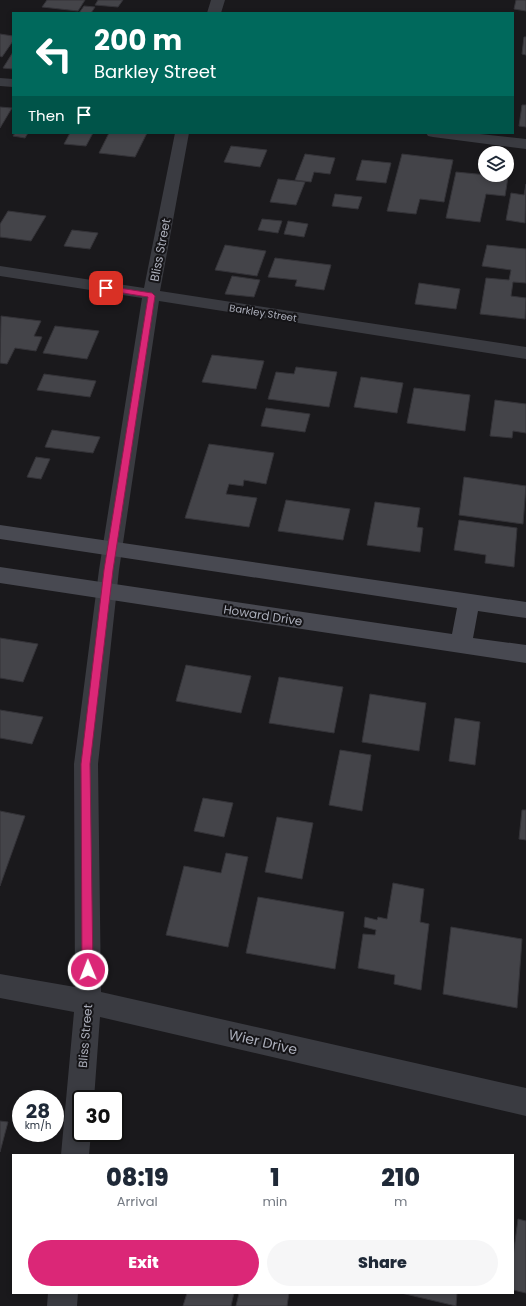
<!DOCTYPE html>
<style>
:root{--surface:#fff;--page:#f6f6f7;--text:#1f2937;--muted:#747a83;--accent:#db2777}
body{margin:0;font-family:Poppins,sans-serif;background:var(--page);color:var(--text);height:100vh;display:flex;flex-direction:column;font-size:15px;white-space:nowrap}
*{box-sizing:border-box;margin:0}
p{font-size:13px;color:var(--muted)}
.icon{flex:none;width:22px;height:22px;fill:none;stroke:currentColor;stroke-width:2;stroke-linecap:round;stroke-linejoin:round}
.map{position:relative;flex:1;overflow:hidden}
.drawer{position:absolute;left:12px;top:1154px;width:502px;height:140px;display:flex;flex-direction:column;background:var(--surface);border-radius:0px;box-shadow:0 2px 6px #0003}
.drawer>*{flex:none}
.guide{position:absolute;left:12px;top:12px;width:502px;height:122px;border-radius:0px;box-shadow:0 2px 6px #0003;background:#00695c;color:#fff;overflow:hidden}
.controls{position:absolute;left:478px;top:146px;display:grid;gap:8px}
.controls a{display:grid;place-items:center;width:36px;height:36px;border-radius:50%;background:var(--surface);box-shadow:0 2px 6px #0003;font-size:20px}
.speed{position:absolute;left:12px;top:1090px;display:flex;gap:8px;font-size:20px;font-weight:700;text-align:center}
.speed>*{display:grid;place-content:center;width:52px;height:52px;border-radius:50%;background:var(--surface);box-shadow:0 2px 6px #0003;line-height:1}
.speed small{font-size:10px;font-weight:400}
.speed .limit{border:2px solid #111;border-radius:6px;background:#fff;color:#111}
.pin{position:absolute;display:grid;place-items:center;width:34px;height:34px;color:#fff;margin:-17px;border-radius:8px;box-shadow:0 2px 6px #0006}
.me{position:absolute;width:44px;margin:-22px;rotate:359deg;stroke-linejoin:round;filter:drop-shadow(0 0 3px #0008)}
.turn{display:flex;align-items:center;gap:14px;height:84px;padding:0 16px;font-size:18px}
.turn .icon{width:52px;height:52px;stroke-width:2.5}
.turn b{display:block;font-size:28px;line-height:34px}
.then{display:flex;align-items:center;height:38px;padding:0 16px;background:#0003;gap:8px;font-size:15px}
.eta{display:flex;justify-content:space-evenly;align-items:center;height:68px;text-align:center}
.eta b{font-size:24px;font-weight:800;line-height:28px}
.button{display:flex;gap:8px;margin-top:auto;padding:8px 16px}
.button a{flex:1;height:46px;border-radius:24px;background:var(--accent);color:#fff;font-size:16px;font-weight:800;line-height:46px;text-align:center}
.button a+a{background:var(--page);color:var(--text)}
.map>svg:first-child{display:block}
.building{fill:#444449;stroke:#343338}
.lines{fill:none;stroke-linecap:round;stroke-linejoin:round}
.street{fill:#3a3b41;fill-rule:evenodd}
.secondary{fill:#484951;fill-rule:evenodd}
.route{fill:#db2777;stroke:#8e194d}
.labels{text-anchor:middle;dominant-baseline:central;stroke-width:4;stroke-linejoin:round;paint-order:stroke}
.far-street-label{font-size:10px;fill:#acafbb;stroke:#151417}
.street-label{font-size:12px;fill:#acafbb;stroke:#151417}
.near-street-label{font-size:14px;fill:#acafbb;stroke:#151417}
</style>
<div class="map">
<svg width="526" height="1306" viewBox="0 0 526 1306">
<rect width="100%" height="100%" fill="#1a191c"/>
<!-- building -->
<path class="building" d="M47,0H85L78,11L42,7Z
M98,0H123L118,7L95,5Z
M516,0H526V11L514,9Z
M84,6L95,7L91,13H79Z
M0,34L13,36V41L2,57L0,56Z
M524,37H526V55L522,54Z
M13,52V69L3,68Z
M522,105H526V127L519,126Z
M0,107L12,108L0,128Z
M15,133H28L25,138L13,136Z
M70,133H93L86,146L64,144Z
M109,133H147L135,157L99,153Z
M231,146L267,150L260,167L224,162Z
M305,154L335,158L330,174L314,172L311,182L295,180Z
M402,154L453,160L444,202L420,199L416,214L387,211Z
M362,160L391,163L386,183L356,180Z
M456,172L508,177L505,196L486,194L480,222L446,218Z
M278,179L305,182L296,205L270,202Z
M526,184L525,223L506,220L511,193L524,195Z
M335,194L362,197L358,209L332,206Z
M8,211L46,216L31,241L0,237V224Z
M262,219L282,221L278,233L258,230Z
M288,221L308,224L304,237L284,234Z
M72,230L98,233L90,249L64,246Z
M225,245L266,251L257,276L215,270Z
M487,245L526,249V283L513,282L511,296L526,298L525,319L480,314L486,278L509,280L511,270L482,266Z
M275,258L331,265L324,290L295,286L297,280L268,277Z
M232,276L260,280L254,297L225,294Z
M419,283L460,289L456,309L415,304Z
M1,316L41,321L34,336L42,337L36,351L15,348L7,364L0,363Z
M55,326L99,331L87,359L43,353Z
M212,355L264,361L256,389L202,382Z
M296,367L337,372L329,407L268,399L276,372L294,374Z
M44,374L96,381L90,397L37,390Z
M361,377L403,383L397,413L354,407Z
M414,388L470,395L465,431L407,423Z
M495,400L526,404V433L513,431L512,438L490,436Z
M266,408L310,414L305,432L261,426Z
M52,430L100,437L93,453L45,447Z
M209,444L274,453L266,484L244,480L243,486L229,484L226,494L257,498L249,527L185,518Z
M36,457L50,459L41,479L27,477Z
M464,477L526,486L523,524L459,515Z
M286,500L350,509L343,540L278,531Z
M375,502L420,508L417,527L423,528L420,552L367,545Z
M459,520L517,528L514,567L485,563L486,555L454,550Z
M0,638L38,644L23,682L0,678Z
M186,665L251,676L241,713L176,701Z
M279,677L343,687L334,733L269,723Z
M370,694L426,703L419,751L362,742Z
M0,710L43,717L32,744L0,738Z
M455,718L480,722L475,765L449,761Z
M340,750L371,755L362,811L329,805Z
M203,798L233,803L224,837L194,831Z
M522,810H526V840L519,839Z
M0,811L25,816L0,886Z
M277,817L313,823L302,879L265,872Z
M226,853L248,857L228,947L166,935L184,866L221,873Z
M393,883L424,889L420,922L429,924L421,990L394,984L395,975L358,968L363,934L375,935L376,930L364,927L365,917L377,920L378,917L387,919Z
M258,897L344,912L335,969L246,953Z
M451,927L522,939L517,1008L443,994Z
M0,1121L8,1122L0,1152Z
M518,1219L526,1221V1293L513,1290V1257Z
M187,1293H234L231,1306H183Z
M239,1293H289L287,1306H236Z
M401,1293H457L456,1306Z"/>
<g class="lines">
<!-- street -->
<path class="street" d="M211,0H225L221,13H207Z
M0,78L13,79V87L0,86Z
M175,133H189L160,291L526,347V359L159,301L119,570L98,764L101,992L526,1088V1116L100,1017L94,1099H81V1133H91L89,1155H61L74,1012L0,998V974L75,987L74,764L99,570L142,298L0,276V266L144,288Z
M426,133H471L526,139V149L433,137L428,136Z
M48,1293H78L77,1306H47Z"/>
<!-- secondary -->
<path class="secondary" d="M0,525L526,602V618L478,611L473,638L526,645V663L0,583V567L452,634L457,608L0,539Z"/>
</g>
<!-- route -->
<path class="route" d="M106,286L152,293L155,296L113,570L90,764L93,970L92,973L88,975L84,973L82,970L81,764L104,570L148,297L104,290V287Z"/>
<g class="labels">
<!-- far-street labels -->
<g class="far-street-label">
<text transform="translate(263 313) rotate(9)">Barkley Street</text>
</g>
<!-- street labels -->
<g class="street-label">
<text transform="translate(160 250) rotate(-79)">Bliss Street</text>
<text transform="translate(263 615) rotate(9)">Howard Drive</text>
<text transform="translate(85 1036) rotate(-85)">Bliss Street</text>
</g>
<!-- near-street labels -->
<g class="near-street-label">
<text transform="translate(263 1042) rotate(13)">Wier Drive</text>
</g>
</g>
</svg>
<div class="controls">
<a><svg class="icon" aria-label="layers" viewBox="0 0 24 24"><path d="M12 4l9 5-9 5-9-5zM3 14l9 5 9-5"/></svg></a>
</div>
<div class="speed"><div>28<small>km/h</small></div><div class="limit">30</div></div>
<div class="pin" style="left:106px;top:288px;background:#d93025"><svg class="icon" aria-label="arrive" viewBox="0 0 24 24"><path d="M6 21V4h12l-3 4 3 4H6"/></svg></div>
<svg class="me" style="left:88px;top:970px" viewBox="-20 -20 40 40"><circle r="17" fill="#db2777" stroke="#fff" stroke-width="3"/><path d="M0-11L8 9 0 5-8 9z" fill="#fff"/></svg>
<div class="guide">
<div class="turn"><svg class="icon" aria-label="left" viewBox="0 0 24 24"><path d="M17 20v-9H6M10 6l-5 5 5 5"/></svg><div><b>200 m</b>Barkley Street</div></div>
<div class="then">Then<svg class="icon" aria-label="arrive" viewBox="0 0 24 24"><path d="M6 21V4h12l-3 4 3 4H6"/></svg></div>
</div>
<section class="drawer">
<div class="eta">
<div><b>08:19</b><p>Arrival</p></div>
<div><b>1</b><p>min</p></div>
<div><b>210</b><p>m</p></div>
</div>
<div class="button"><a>Exit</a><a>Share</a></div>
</section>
</div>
